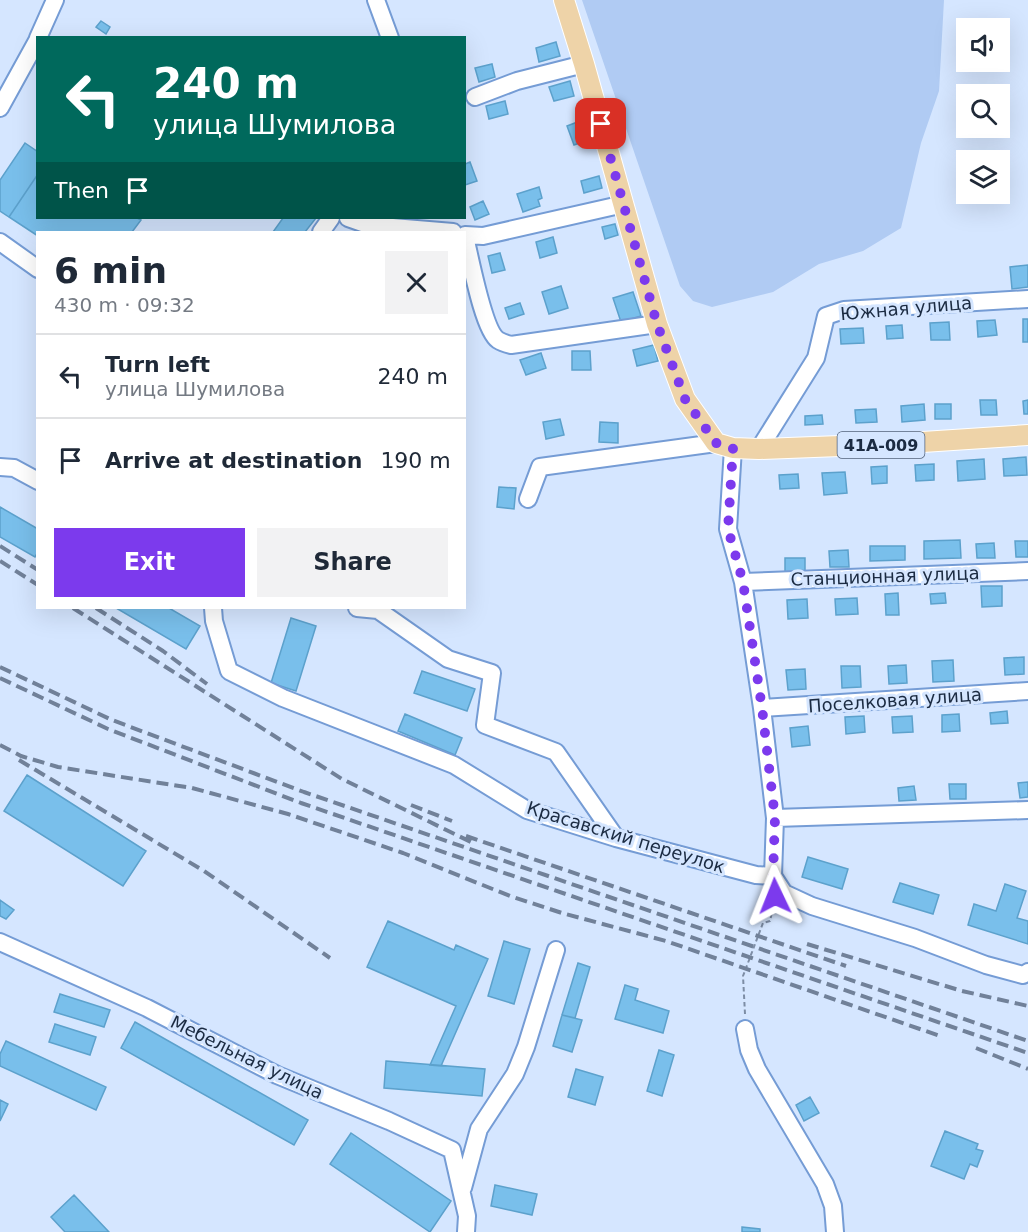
<!DOCTYPE html>
<meta charset="utf-8">
<style>
:root{--surface:#fff;--page:#f2f2f3;--text:#1f2937;--muted:#747a83;--line:#e0e1e3;--accent:#7c3aed}
body{margin:0;font-family:"DejaVu Sans",sans-serif;background:var(--page);color:var(--text);height:100vh;display:flex;flex-direction:column;font-size:22px;white-space:nowrap}
*{box-sizing:border-box;margin:0}
p{font-size:20px;color:var(--muted)}
.icon{flex:none;width:33px;height:33px;fill:none;stroke:currentColor;stroke-width:2;stroke-linecap:round;stroke-linejoin:round}
.map{position:relative;flex:1;overflow:hidden}
.details{position:absolute;left:36px;top:231px;width:430px;height:378px;display:flex;flex-direction:column;background:var(--surface);border-radius:0px;box-shadow:0 6px 24px #0002}
.details>*{flex:none}
.hud{position:absolute;left:36px;top:36px;width:430px;height:183px;border-radius:0px;box-shadow:0 6px 24px #0002;background:#00695c;color:#fff;overflow:hidden}
.tools{position:absolute;left:956px;top:18px;display:grid;gap:12px}
.tools a{display:grid;place-items:center;width:54px;height:54px;border-radius:0px;background:var(--surface);box-shadow:0 6px 24px #0002;font-size:30px}
.pin{position:absolute;display:grid;place-items:center;width:51px;height:51px;color:#fff;margin:-26px;border-radius:12px;box-shadow:0 3px 9px #0006}
.me{position:absolute;width:66px;margin:-33px;rotate:358deg;stroke-linejoin:round;filter:drop-shadow(0 0 4px #0008)}
.turn{display:flex;align-items:center;gap:21px;height:126px;padding:0 18px;font-size:27px}
.turn .icon{width:78px;height:78px;stroke-width:2.5}
.turn b{display:block;font-size:42px;line-height:51px}
.then{display:flex;align-items:center;height:57px;padding:0 18px;background:#0003;gap:12px;font-size:22px}
.round{display:grid;place-items:center;flex:none;width:63px;height:63px;border-radius:0px;background:var(--page)}
.headline{display:flex;align-items:center;justify-content:space-between;height:102px;padding:0 18px}
h1{font-size:36px;font-weight:700;line-height:45px}
.primary-button{display:flex;gap:12px;margin-top:auto;padding:12px 18px}
.primary-button a{flex:1;height:69px;border-radius:0px;background:var(--accent);color:#fff;font-size:24px;font-weight:700;line-height:69px;text-align:center}
.primary-button a+a{background:var(--page);color:var(--text)}
ul{padding:0;list-style:none}
li{display:flex;align-items:center;gap:18px;height:84px;padding:0 18px;border-top:2px solid var(--line)}
li div{flex:1}
li b{display:block;font-size:22px}
li em{font-style:normal}
.map>svg:first-child{display:block}
.green{fill:#b0cbf3}
.building{fill:#79bfeb;stroke:#5ca1cc;stroke-width:1.5}
.lines{fill:none;stroke-linecap:round;stroke-linejoin:round}
.minor-casing{stroke:#759cd5;stroke-width:20}
.major-casing{stroke:#fff;stroke-width:22}
.path{stroke:#7d8da5;stroke-width:2;stroke-dasharray:4.5 3;stroke-linecap:butt}
.minor{stroke:#fff;stroke-width:16}
.major{stroke:#eed3a8;stroke-width:20}
.rail{stroke:#718199;stroke-width:4;stroke-dasharray:12 6;stroke-linecap:butt}
.route{stroke:#7c3aed;stroke-width:10;stroke-dasharray:0 18}
.labels{text-anchor:middle;dominant-baseline:central;stroke-width:6;stroke-linejoin:round;paint-order:stroke}
.shield{fill:#d5e6ff;stroke:#53637b;stroke-width:1.5}
.shield-label{font-size:16px;font-weight:bold;fill:#1b2b42}
.street-label{font-size:18px;fill:#1b2b42;stroke:#d5e6ff}
</style>
<div class="map">
<svg width="1028" height="1232" viewBox="0 0 1028 1232">
<rect width="100%" height="100%" fill="#d5e6ff"/>
<!-- green -->
<path class="green" d="M582,0H944L939,91L921,143L901,228L863,251L819,264L773,292L712,307L693,301L680,286Z"/>
<!-- building -->
<path class="building" d="M101,21L110,27L106,34L96,27Z
M556,42L560,56L539,62L536,48Z
M492,64L495,77L479,82L475,68Z
M570,81L574,96L554,101L549,87Z
M505,101L508,114L489,119L486,106Z
M580,121L588,140L574,145L567,126Z
M25,143L38,152V174L9,217L0,211V180Z
M470,162L477,181L465,185V164Z
M38,174V218H137L141,220L132,232H38V236L9,217Z
M599,176L602,188L584,193L581,181Z
M539,187L542,198L538,200L540,206L523,212L517,194Z
M483,201L489,214L475,220L470,207Z
M283,218H316L305,232H273Z
M615,224L618,235L605,239L602,227Z
M553,237L557,253L540,258L536,242Z
M500,253L505,270L492,273L488,256Z
M1028,265V287L1012,289L1010,267Z
M561,286L568,308L549,314L542,292Z
M633,292L641,316L621,322L613,298Z
M520,303L524,314L509,319L505,308Z
M1023,319H1028V342H1023Z
M995,320L997,335L978,337L977,321Z
M949,322L950,340H931L930,323Z
M902,325L903,338L887,339L886,326Z
M863,328L864,343L841,344L840,329Z
M654,345L658,361L637,366L633,350Z
M572,351H590L591,370H572Z
M541,353L546,368L526,375L520,360Z
M980,400H996L997,415H981Z
M1028,400V414H1024L1023,401Z
M924,404L925,420L902,422L901,406Z
M935,404H951V419H935Z
M876,409L877,422L856,423L855,410Z
M822,415L823,424L805,425V416Z
M560,419L564,435L546,439L543,422Z
M600,422L618,423V443L599,442Z
M1026,457L1027,475L1004,476L1003,459Z
M984,459L985,479L958,481L957,461Z
M934,464V480L916,481L915,465Z
M887,466V483L872,484L871,467Z
M845,472L847,493L824,495L822,473Z
M798,474L799,488L780,489L779,475Z
M499,487L516,488L514,509L497,507Z
M0,507L38,529V552L35,557L0,537Z
M960,540L961,558L924,559V541Z
M1015,541H1028V557H1016Z
M994,543L995,558H977L976,544Z
M870,546H905V560L870,561Z
M848,550L849,567H830L829,551Z
M785,558H805V571L785,572Z
M981,586H1002V606L982,607Z
M898,593L899,615H886L885,594Z
M945,593L946,603L931,604L930,594Z
M857,598L858,614L836,615L835,599Z
M807,599L808,618L788,619L787,600Z
M116,608H169L200,626L186,649Z
M291,618L316,626L296,691L271,683Z
M1024,657V674L1005,675L1004,658Z
M953,660L954,681L933,682L932,661Z
M906,665L907,683L889,684L888,666Z
M841,666H860L861,687L842,688Z
M805,669L806,689L788,690L786,670Z
M422,671L475,689L467,711L414,693Z
M1007,711L1008,723L991,724L990,713Z
M405,714L462,738L455,755L398,731Z
M959,714L960,731L942,732V715Z
M864,716L865,732L846,734L845,717Z
M912,716L913,732L893,733L892,717Z
M808,726L810,745L792,747L790,728Z
M27,775L146,851L123,886L4,811Z
M1028,782V797L1020,798L1018,783Z
M949,784H966V799H950Z
M914,786L916,800L899,801L898,788Z
M808,857L848,869L842,889L802,877Z
M900,883L939,895L933,914L893,902Z
M1005,884L1026,891L1017,918L1028,921V944L968,925L974,904L996,911Z
M0,900L14,910L6,919L0,916Z
M388,921L454,950L456,945L488,959L441,1066L430,1065L456,1006L367,967Z
M504,941L530,949L514,1004L488,996Z
M578,963L590,967L575,1018L562,1015Z
M625,985L638,989L635,1000L669,1011L663,1033L615,1019Z
M60,994L110,1010L104,1027L54,1012Z
M562,1015L582,1020L572,1052L553,1046Z
M135,1022L308,1120L294,1145L121,1048Z
M55,1024L96,1037L90,1055L49,1042Z
M6,1041L106,1087L96,1110L0,1066V1054Z
M659,1050L674,1055L662,1096L647,1091Z
M386,1061L485,1069L482,1096L384,1088Z
M576,1069L603,1077L595,1105L568,1097Z
M810,1097L819,1113L804,1121L796,1105Z
M0,1100L8,1104L0,1121Z
M945,1131L978,1144L976,1149L983,1151L977,1167L970,1164L964,1179L931,1166Z
M351,1133L451,1201L430,1232L330,1164Z
M495,1185L537,1194L532,1215L491,1206Z
M74,1195L109,1232H65L51,1217Z
M742,1227L760,1229V1232H742Z"/>
<g class="lines">
<defs>
<path id="minor" d="M376,0L390,38
M38,38L55,0
M475,97L517,81L584,64
M0,108L38,39
M348,218L368,225L453,232
M321,232L331,218
M465,235L483,236L624,204
M465,237C470,256 483,330 498,340C501,342 507,344 511,345L657,324
M0,242L38,269
M733,448L728,529L743,582L762,708L775,818L773,876
M759,449L816,358L826,316L844,310L1028,299
M0,467L14,468L38,481
M528,499L540,467L716,443
M743,582L1028,571
M213,608L214,621L229,671L283,698L454,765L527,810L616,838L756,875L773,876L784,893L812,906L915,938L986,965L1023,975L1028,972
M357,608L378,610L448,659L492,673L485,725L556,752L616,838
M762,708L1028,691
M775,818L1028,810
M0,942L147,1008L277,1075L389,1121L452,1150L467,1216L466,1232
M745,1029L749,1050L757,1069L825,1184L833,1206L835,1232
M463,1188L479,1129L515,1074L526,1047L556,950"/>
<path id="major" d="M564,0L584,64L657,324L685,399L716,443L733,448L759,449L892,444L1028,435"/>
</defs>
<!-- minor casing -->
<use href="#minor" class="minor-casing"/>
<!-- major casing -->
<use href="#major" class="major-casing"/>
<!-- path -->
<path class="path" d="M745,1014L743,976L763,923L770,921L774,903"/>
<!-- minor -->
<use href="#minor" class="minor"/>
<!-- major -->
<use href="#major" class="major"/>
<!-- rail -->
<path class="rail" d="M0,546L38,570
M0,561L38,585
M73,608L342,779L473,843
M96,608L163,651L207,684
M0,667L112,720L304,792L1028,1041
M0,678L108,729L301,803L1028,1053
M0,745L21,756L58,767L192,788L288,814L403,853L510,896L562,913L666,941L940,1036
M19,760L204,871L330,958
M411,805L452,821
M466,836L846,966
M807,944L962,991L1028,1006
M976,1048L1028,1069"/>
</g>
<g class="lines">
<!-- route -->
<path class="route" d="M601,124L657,324L685,399L716,443L733,448L728,529L743,582L762,708L775,818L773,876L775,896"/>
</g>
<g class="labels">
<!-- shield labels -->
<rect class="shield" x="837.5" y="432" width="87" height="26" rx="4.5"/>
<g class="shield-label">
<text x="881" y="445">41А-009</text>
</g>
<!-- street labels -->
<g class="street-label">
<text transform="translate(906 308) rotate(-5)">Южная улица</text>
<text transform="translate(885 576) rotate(-2)">Станционная улица</text>
<text transform="translate(895 700) rotate(-4)">Поселковая улица</text>
<text transform="translate(626 837) rotate(17)">Красавский переулок</text>
<text transform="translate(247 1057) rotate(26)">Мебельная улица</text>
</g>
</g>
</svg>
<div class="tools">
<a><svg class="icon" aria-label="sound" viewBox="0 0 24 24"><path d="M4 9h4l5-4v14l-5-4H4zM17 9q2 3 0 6"/></svg></a>
<a><svg class="icon" aria-label="search" viewBox="0 0 24 24"><circle cx="10" cy="10" r="6"/><path d="M15 15l6 6"/></svg></a>
<a><svg class="icon" aria-label="layers" viewBox="0 0 24 24"><path d="M12 4l9 5-9 5-9-5zM3 14l9 5 9-5"/></svg></a>
</div>
<div class="pin" style="left:601px;top:124px;background:#d93025"><svg class="icon" aria-label="arrive" viewBox="0 0 24 24"><path d="M6 21V4h12l-3 4 3 4H6"/></svg></div>
<svg class="me" style="left:775px;top:896px" viewBox="-20 -20 40 40"><path d="M0-17L14 15 0 8-14 15z" fill="#7c3aed" stroke="#fff" stroke-width="4"/></svg>
<div class="hud">
<div class="turn"><svg class="icon" aria-label="left" viewBox="0 0 24 24"><path d="M17 20v-9H6M10 6l-5 5 5 5"/></svg><div><b>240 m</b>улица Шумилова</div></div>
<div class="then">Then<svg class="icon" aria-label="arrive" viewBox="0 0 24 24"><path d="M6 21V4h12l-3 4 3 4H6"/></svg></div>
</div>
<section class="details">
<div class="headline"><div><h1>6 min</h1><p>430 m · 09:32</p></div><a class="round"><svg class="icon" aria-label="close" viewBox="0 0 24 24"><path d="M6 6l12 12M18 6L6 18"/></svg></a></div>
<ul>
<li><svg class="icon" aria-label="left" viewBox="0 0 24 24"><path d="M17 20v-9H6M10 6l-5 5 5 5"/></svg><div><b>Turn left</b><p>улица Шумилова</p></div><em>240 m</em></li>
<li><svg class="icon" aria-label="arrive" viewBox="0 0 24 24"><path d="M6 21V4h12l-3 4 3 4H6"/></svg><div><b>Arrive at destination</b></div><em>190 m</em></li>
</ul>
<div class="primary-button"><a>Exit</a><a>Share</a></div>
</section>
</div>
